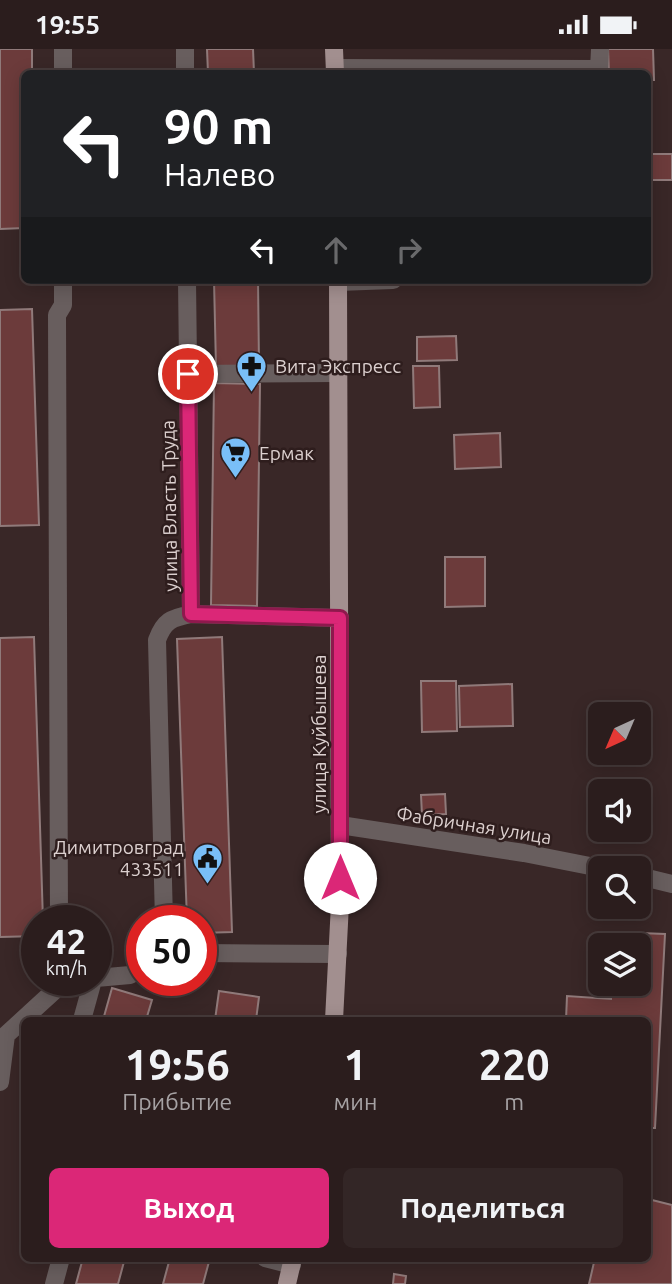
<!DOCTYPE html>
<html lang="ru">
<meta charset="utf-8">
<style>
:root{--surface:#2b1d1d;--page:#332626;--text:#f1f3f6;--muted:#a6a2a4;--line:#473b3b;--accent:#db2777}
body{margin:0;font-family:Ubuntu,sans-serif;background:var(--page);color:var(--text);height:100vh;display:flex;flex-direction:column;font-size:26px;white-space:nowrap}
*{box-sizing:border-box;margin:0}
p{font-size:23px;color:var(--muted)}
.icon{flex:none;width:38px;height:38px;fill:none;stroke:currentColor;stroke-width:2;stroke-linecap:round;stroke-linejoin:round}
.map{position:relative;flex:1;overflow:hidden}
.drawer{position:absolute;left:21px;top:968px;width:630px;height:245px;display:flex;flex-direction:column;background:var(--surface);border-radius:10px;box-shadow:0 4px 18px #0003,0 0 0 2px var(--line)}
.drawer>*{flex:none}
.guide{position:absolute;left:21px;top:21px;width:630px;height:214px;border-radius:10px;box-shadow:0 4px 18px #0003,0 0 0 2px var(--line);background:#202124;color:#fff;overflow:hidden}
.needle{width:46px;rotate:224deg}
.controls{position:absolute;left:588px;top:653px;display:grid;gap:14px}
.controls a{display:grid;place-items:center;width:63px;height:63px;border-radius:10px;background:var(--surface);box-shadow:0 4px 18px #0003,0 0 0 2px var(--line);font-size:35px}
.speed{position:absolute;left:21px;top:856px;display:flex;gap:14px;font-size:35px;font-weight:700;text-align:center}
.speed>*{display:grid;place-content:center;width:91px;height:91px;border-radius:50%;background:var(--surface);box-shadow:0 4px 18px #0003,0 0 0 2px var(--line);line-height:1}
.speed small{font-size:18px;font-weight:400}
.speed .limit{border:10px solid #d22;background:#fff;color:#111}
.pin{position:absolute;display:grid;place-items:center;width:60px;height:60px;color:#fff;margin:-30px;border:4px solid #fff;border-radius:50%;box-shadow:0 2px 7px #0007}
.me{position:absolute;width:77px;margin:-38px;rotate:0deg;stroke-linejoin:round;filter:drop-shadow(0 0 5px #0008)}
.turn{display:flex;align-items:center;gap:24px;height:147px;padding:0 28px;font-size:32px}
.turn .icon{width:91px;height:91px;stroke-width:2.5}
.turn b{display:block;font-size:49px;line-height:60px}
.lanes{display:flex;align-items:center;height:66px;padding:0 28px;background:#0003;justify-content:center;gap:35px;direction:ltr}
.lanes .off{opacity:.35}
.eta{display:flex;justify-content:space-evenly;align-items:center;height:119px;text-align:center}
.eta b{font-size:42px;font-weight:600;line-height:49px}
.action{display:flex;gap:14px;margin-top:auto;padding:14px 28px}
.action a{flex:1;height:80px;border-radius:10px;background:var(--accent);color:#fff;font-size:28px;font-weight:600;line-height:80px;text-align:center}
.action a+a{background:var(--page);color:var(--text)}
.status{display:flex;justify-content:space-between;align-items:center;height:49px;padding:0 35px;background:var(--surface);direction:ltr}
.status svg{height:19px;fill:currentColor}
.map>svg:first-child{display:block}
.building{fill:#6c3b3b;stroke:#907a7a;stroke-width:2}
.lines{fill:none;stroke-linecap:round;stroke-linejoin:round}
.minor{stroke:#685e5e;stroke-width:18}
.major{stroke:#a28f8f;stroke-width:18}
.route-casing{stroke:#8e194d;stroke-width:18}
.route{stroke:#db2777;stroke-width:12}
.labels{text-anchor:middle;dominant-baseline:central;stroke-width:5;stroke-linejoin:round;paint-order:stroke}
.poi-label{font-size:19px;fill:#dcd0cf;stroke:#2e1d1d;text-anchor:start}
.street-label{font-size:19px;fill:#dcd0cf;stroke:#2e1d1d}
</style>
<div class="status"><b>19:55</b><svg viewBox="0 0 49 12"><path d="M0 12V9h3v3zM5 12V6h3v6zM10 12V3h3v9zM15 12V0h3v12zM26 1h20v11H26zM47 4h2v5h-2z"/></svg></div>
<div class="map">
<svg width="672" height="1235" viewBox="0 0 672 1235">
<rect width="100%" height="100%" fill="#392727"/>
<!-- building -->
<path class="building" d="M0,0H32V24H24V179L0,180Z
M207,0H253L254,24H208Z
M608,0H653L654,31H648V24H609Z
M648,105H672V131H648Z
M214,231H258L259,317L216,318Z
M32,260L39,476L0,477V261Z
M456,287L457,311L417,312V288Z
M413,317H439L440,358L414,359Z
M214,334L260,335L257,557L211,556Z
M500,384L501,418L455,420L454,386Z
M445,508H485V557L445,558Z
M34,588L43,872H37V887L0,888V589Z
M222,588L232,883L201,884V872H187L177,590Z
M421,632H456L457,682L422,683Z
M512,635L513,677L460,678L459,637Z
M445,745L446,765L422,766L421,746Z
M614,883L665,885L655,1079H648V971H566L567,947L611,950V934H639V896H613Z
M112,939L152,951L146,971H103Z
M219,942L259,948L256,971H215Z
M648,1150L672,1156V1235H589L595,1209H648Z
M83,1209H125L118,1235H76Z
M170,1209H210L203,1235H163Z
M394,1225L406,1227L405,1235H393Z"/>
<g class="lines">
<!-- minor -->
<path class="minor" d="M63,0V24
M185,0V24
M335,19L599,20L600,0
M338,233L393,231
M188,325L337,324
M191,565L340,569
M340,776L524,804L600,819
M639,827L672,835
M59,872L57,266L63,256V231
M164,872L157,591C164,572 171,569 191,565L187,231
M201,904L338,905
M96,929L130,926L142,919
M82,971L93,931
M0,1033L6,986L66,931
M265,1209L292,1216
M54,1235L61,1209"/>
<!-- major -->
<path class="major" d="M334,0L335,24
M334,971L340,855L338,231
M287,1235L293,1209"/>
</g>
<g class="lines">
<defs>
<path id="route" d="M188,325L191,565L340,569V829"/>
</defs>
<!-- route casing -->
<use href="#route" class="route-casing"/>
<!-- route -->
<use href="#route" class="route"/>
</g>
<!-- icons -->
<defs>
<symbol id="pharmacy-pin" viewBox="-11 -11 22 30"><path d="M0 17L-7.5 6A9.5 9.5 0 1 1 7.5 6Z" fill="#79bff8" stroke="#2e1d1d"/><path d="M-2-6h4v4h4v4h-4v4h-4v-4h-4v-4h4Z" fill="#111"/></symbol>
<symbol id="supermarket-pin" viewBox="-11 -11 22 30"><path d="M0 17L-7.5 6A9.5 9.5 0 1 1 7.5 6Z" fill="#79bff8" stroke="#2e1d1d"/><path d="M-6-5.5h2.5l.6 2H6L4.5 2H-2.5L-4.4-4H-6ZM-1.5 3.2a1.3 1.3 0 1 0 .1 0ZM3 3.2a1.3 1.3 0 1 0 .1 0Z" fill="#111"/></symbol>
<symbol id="civic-pin" viewBox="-11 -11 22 30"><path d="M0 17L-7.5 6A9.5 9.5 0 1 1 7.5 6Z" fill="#79bff8" stroke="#2e1d1d"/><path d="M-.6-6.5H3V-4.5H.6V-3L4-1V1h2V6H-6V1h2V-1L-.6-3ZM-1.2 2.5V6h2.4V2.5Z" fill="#111"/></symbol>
</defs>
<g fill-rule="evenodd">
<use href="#pharmacy-pin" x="234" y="300" width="35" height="47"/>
<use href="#supermarket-pin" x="218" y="386" width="35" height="47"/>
<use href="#civic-pin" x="190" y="792" width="35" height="47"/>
</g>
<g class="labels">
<!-- poi labels -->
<g class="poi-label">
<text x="275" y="317">Вита Экспресс</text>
<text x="259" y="404">Ермак</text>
<text x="184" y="798" text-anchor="end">Димитровград<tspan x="184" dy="22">433511</tspan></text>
</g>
<!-- street labels -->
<g class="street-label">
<text transform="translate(169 457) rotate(-91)">улица Власть Труда</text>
<text transform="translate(319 685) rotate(-90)">улица Куйбышева</text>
<text transform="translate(474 776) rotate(9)">Фабричная улица</text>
</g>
</g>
</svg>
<div class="controls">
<a><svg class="needle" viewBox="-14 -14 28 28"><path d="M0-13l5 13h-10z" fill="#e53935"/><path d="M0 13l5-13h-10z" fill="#a6a2a4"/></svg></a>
<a><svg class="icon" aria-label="sound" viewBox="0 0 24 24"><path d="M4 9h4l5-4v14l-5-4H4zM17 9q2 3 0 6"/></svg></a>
<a><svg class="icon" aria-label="search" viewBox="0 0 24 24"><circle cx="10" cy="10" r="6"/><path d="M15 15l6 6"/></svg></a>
<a><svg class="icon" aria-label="layers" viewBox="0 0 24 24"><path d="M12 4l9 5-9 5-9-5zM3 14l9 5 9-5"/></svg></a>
</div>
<div class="speed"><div>42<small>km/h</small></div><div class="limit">50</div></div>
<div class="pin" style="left:188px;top:325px;background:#d93025"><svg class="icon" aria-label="arrive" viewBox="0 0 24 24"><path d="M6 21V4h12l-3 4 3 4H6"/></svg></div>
<svg class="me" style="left:340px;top:829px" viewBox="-20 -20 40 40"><circle r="19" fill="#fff"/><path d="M0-13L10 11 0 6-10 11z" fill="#db2777"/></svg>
<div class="guide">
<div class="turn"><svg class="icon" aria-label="left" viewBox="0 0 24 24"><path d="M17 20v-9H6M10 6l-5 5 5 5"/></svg><div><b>90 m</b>Налево</div></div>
<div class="lanes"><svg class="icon" aria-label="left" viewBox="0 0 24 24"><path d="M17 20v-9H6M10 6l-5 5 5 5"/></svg><svg class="icon off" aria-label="ahead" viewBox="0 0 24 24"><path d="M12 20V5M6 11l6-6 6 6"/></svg><svg class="icon off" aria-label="right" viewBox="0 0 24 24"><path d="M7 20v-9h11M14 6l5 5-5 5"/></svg></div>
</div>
<section class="drawer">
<div class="eta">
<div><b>19:56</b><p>Прибытие</p></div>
<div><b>1</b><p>мин</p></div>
<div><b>220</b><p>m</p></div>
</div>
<div class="action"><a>Выход</a><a>Поделиться</a></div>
</section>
</div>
